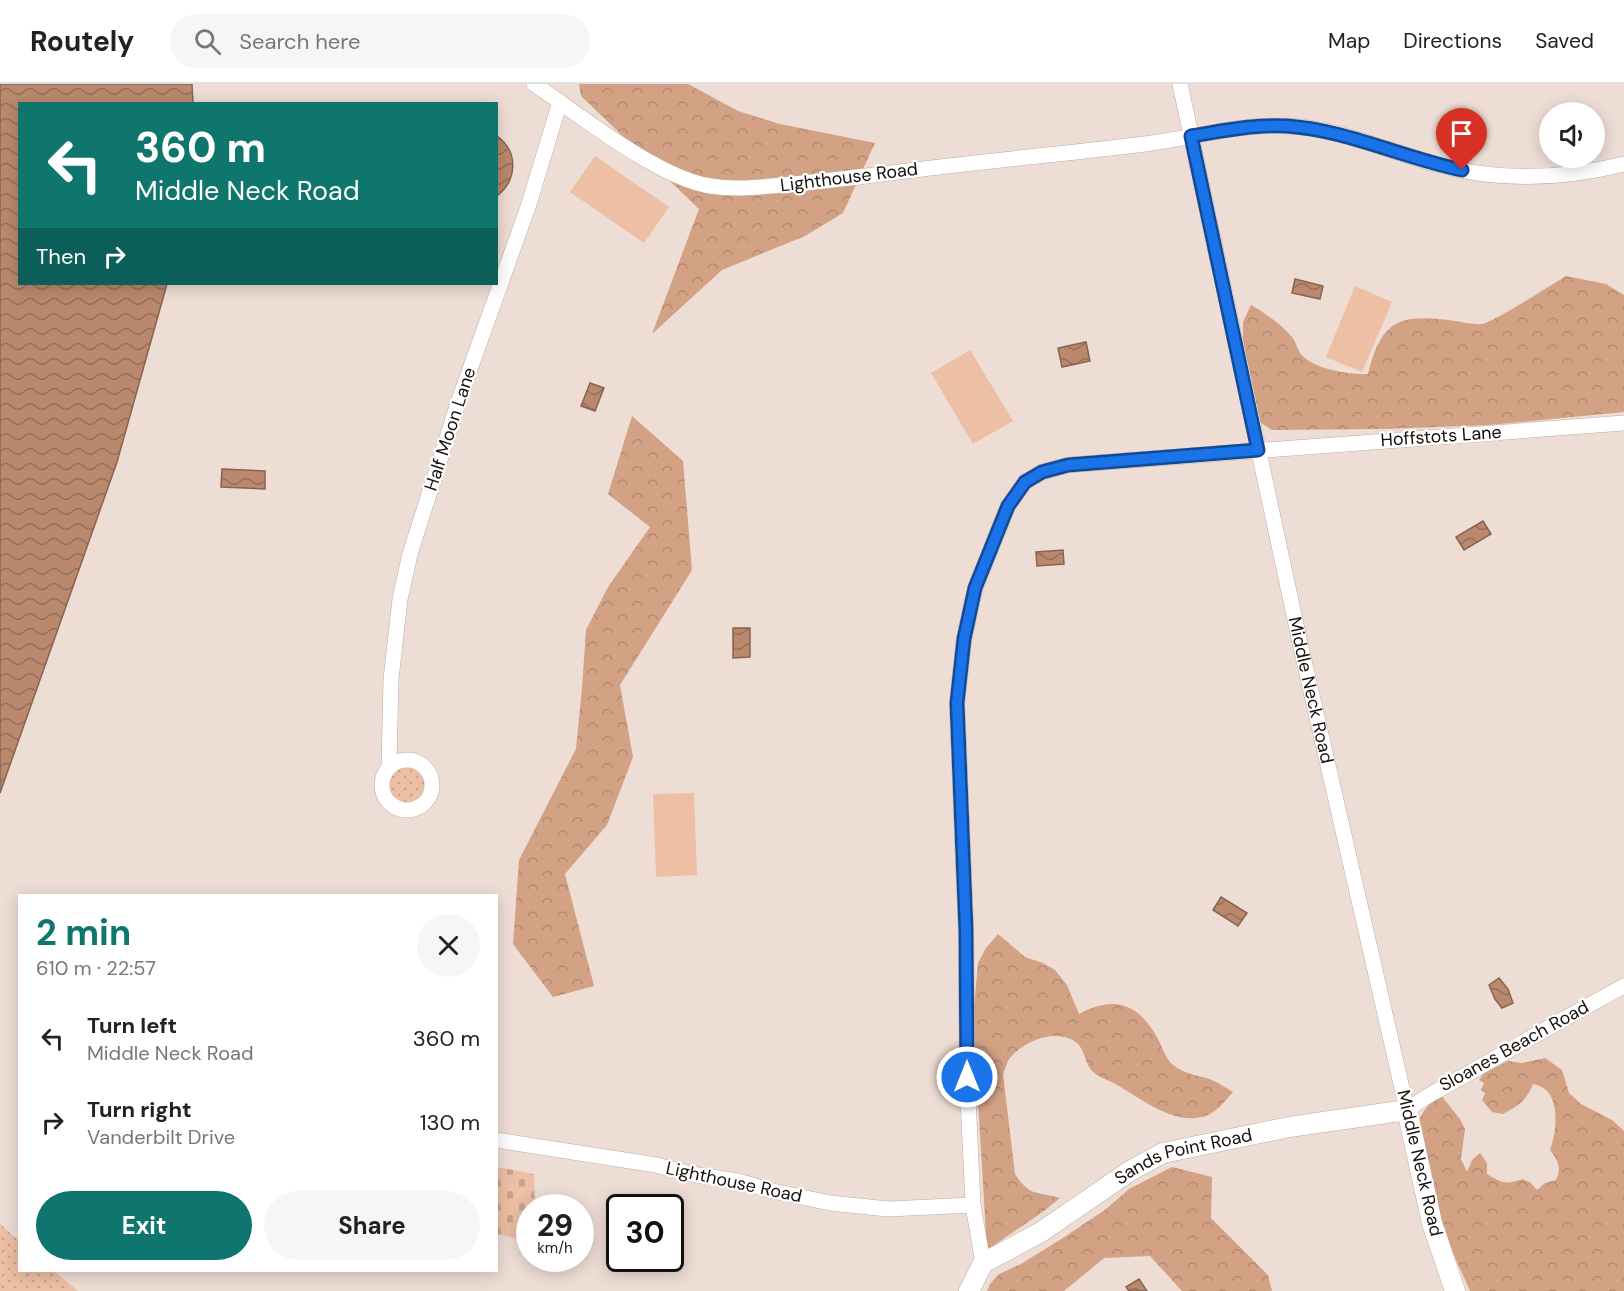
<!DOCTYPE html>
<meta charset="utf-8">
<style>
:root{--surface:#fff;--page:#f6f6f6;--text:#222;--muted:#767676;--line:#e0e0e0;--accent:#0f766e}
body{margin:0;font-family:"DM Sans",sans-serif;background:var(--page);color:var(--text);height:100vh;display:flex;flex-direction:column;font-size:22px;white-space:nowrap}
*{box-sizing:border-box;margin:0}
p{font-size:20px;color:var(--muted)}
.icon{flex:none;width:33px;height:33px;fill:none;stroke:currentColor;stroke-width:2;stroke-linecap:round;stroke-linejoin:round}
.map{position:relative;flex:1;overflow:hidden}
.side{position:absolute;left:18px;top:810px;width:480px;height:378px;display:flex;flex-direction:column;background:var(--surface);border-radius:0px;box-shadow:0 3px 15px #0003}
.side>*{flex:none}
.guide{position:absolute;left:18px;top:18px;width:480px;height:183px;border-radius:0px;box-shadow:0 3px 15px #0003;background:#0f766e;color:#fff;overflow:hidden}
.controls{position:absolute;left:1539px;top:18px;display:grid;gap:12px}
.controls a{display:grid;place-items:center;width:66px;height:66px;border-radius:50%;background:var(--surface);box-shadow:0 3px 15px #0003;font-size:30px}
.speed{position:absolute;left:516px;top:1110px;display:flex;gap:12px;font-size:30px;font-weight:700;text-align:center}
.speed>*{display:grid;place-content:center;width:78px;height:78px;border-radius:50%;background:var(--surface);box-shadow:0 3px 15px #0003;line-height:1}
.speed small{font-size:15px;font-weight:400}
.speed .limit{border:3px solid #111;border-radius:9px;background:#fff;color:#111}
.pin{position:absolute;display:grid;place-items:center;width:51px;height:51px;color:#fff;margin:-62px -26px;border-radius:50% 50% 50% 0;rotate:-45deg;box-shadow:0 0 6px #0007}
.pin .icon{rotate:45deg}
.me{position:absolute;width:66px;margin:-33px;rotate:0deg;stroke-linejoin:round;filter:drop-shadow(0 0 4px #0008)}
.turn{display:flex;align-items:center;gap:21px;height:126px;padding:0 18px;font-size:27px}
.turn .icon{width:78px;height:78px;stroke-width:2.5}
.turn b{display:block;font-size:42px;line-height:51px}
.then{display:flex;align-items:center;height:57px;padding:0 18px;background:#0003;gap:12px;font-size:22px}
.round{display:grid;place-items:center;flex:none;width:63px;height:63px;border-radius:32px;background:var(--page)}
.overview{display:flex;align-items:center;justify-content:space-between;height:102px;padding:0 18px}
h1{font-size:36px;font-weight:700;line-height:45px;color:var(--accent)}
.action{display:flex;gap:12px;margin-top:auto;padding:12px 18px}
.action a{flex:1;height:69px;border-radius:36px;background:var(--accent);color:#fff;font-size:24px;font-weight:700;line-height:69px;text-align:center}
.action a+a{background:var(--page);color:var(--text)}
ul{padding:0;list-style:none}
li{display:flex;align-items:center;gap:18px;height:84px;padding:0 18px}
li div{flex:1}
li b{display:block;font-size:22px}
li em{font-style:normal}
header{display:flex;align-items:center;gap:36px;box-sizing:border-box;height:84px;padding:0 30px;background:var(--surface);border-bottom:2px solid var(--line)}
header strong{font-size:28px}
nav{display:flex;gap:33px;margin-inline-start:auto;font-size:21px}
.search{width:420px;height:54px;background:var(--page);display:flex;align-items:center;gap:15px;box-sizing:border-box;padding:0 21px;border-radius:33px;color:var(--muted);font-size:22px}
.map>svg:first-child{display:block}
.grass{fill:url(#grass-dots)}
.forest{fill:url(#forest-crowns)}
.cemetery{fill:url(#cemetery-stones)}
.pitch{fill:#edbfa4}
.water{fill:url(#water-waves);stroke:#886450;stroke-width:1.5}
.lines{fill:none;stroke-linecap:round;stroke-linejoin:round}
.minor-casing{stroke:#bdada4;stroke-width:16}
.major-casing{stroke:#bdada4;stroke-width:21}
.minor{stroke:#fff;stroke-width:15}
.major{stroke:#fff;stroke-width:20}
.route-casing{stroke:#114b97;stroke-width:15}
.route{stroke:#1a73e8;stroke-width:10}
.labels{text-anchor:middle;dominant-baseline:central;stroke-width:4.5;stroke-linejoin:round;paint-order:stroke}
.street-label{font-size:18px;fill:#150f0c;stroke:#fff}
</style>
<header>
<strong>Routely</strong>
<div class="search"><svg class="icon" aria-label="search" viewBox="0 0 24 24"><circle cx="10" cy="10" r="6"/><path d="M15 15l6 6"/></svg>Search here</div>
<nav><a>Map</a><a>Directions</a><a>Saved</a></nav>
</header>
<div class="map">
<svg width="1624" height="1207" viewBox="0 0 1624 1207">
<defs>
<pattern id="grass-dots" width="8" height="8" patternUnits="userSpaceOnUse" patternTransform="scale(1.5)"><rect width="8" height="8" fill="#edbfa4"/><path d="M2 2h.1M6 6h.1" fill="none" stroke="#caa38c" stroke-width="1.8" stroke-linecap="round"/></pattern>
<pattern id="forest-crowns" width="20" height="18" patternUnits="userSpaceOnUse" patternTransform="scale(1.5)"><rect width="20" height="18" fill="#d3a184"/><path d="M2 6a3 3 0 1 1 6 0M12 15a3 3 0 1 1 6 0" fill="none" stroke="#b48971"/></pattern>
<pattern id="cemetery-stones" width="16" height="16" patternUnits="userSpaceOnUse" patternTransform="scale(1.5)"><rect width="16" height="16" fill="#edbfa4"/><path d="M2 7V4a2 2 0 0 1 4 0v3zM10 15v-3a2 2 0 0 1 4 0v3z" fill="#caa38c"/></pattern>
<pattern id="water-waves" width="16" height="10" patternUnits="userSpaceOnUse" patternTransform="scale(1.5)"><rect width="16" height="10" fill="#ba896d"/><path d="M0 5q4-4 8 0t8 0" fill="none" stroke="#966e58"/></pattern>
</defs>
<rect width="100%" height="100%" fill="#eeddd4"/>
<!-- grass -->
<path class="grass" d="M387 701a20 20 0 1 1 40 0a20 20 0 1 1-40 0Z
M0,1140L19,1157L20,1186L54,1187L78,1207H0Z"/>
<!-- forest -->
<path class="forest" d="M579,0H688L738,27L780,40L875,59L843,129L805,152L722,186L652,250L699,125L581,12Z
M1566,192L1606,200L1624,211V328L1489,341L1385,345L1272,346L1261,339L1252,321L1243,262V238L1251,221C1265,229 1281,240 1292,253C1296,258 1297,265 1301,270C1312,285 1351,291 1368,290C1382,233 1402,230 1455,237C1463,238 1474,241 1482,240C1492,239 1553,200 1566,192Z
M632,332L683,377L692,486L620,601L633,673L607,741L565,790L594,902L553,913L513,860L519,776L576,665L582,604L586,546L608,503L650,443L608,410Z
M998,850L1025,873L1043,879L1055,886L1067,901L1079,930C1113,912 1137,918 1157,953C1162,962 1165,974 1173,981C1185,991 1199,991 1212,996C1219,999 1226,1004 1233,1008C1225,1017 1217,1028 1205,1032C1174,1043 1138,1012 1112,998C1105,995 1098,993 1092,987C1085,980 1085,966 1077,959C1057,943 1021,957 1008,977C1006,981 1005,986 1003,990L1015,1090C1030,1113 1036,1107 1060,1114L1044,1127L987,1166L973,934L978,879L986,864Z
M1545,974L1562,986L1569,1009L1581,1020L1612,1036L1624,1047V1207H1470L1441,1142L1416,1043C1422,1028 1428,1020 1440,1010L1460,1035L1465,1045L1461,1075L1467,1088L1472,1076L1480,1069L1487,1079V1090C1501,1099 1507,1101 1522,1095L1530,1098L1537,1106L1545,1099L1556,1096C1562,1085 1558,1076 1550,1066C1556,1050 1560,1019 1546,1006C1543,1003 1537,1001 1533,1000C1527,1016 1518,1022 1503,1030L1492,1028L1482,1016L1485,1009L1481,1006L1484,999L1479,996L1484,989L1508,977L1522,979Z
M1172,1083L1212,1093L1211,1134L1268,1191L1272,1207H1182L1150,1172L1104,1174L1064,1207H987L990,1200L999,1190L1021,1180L1066,1152L1106,1125L1129,1105Z"/>
<!-- cemetery -->
<path class="cemetery" d="M497,1083L534,1090L535,1123L530,1124L529,1157L497,1150Z"/>
<!-- pitch -->
<path class="pitch" d="M595,72L669,123L644,159L570,108Z
M1355,202L1392,218L1362,288L1326,273Z
M970,266L1013,337L973,360L931,289Z
M694,709L697,791L656,793L653,710Z"/>
<!-- water -->
<path class="water" d="M0,0H192L193,19L20,20V200H167L117,378L0,709Z
M497,52C519,68 517,96 497,112Z
M1295,195L1323,202L1320,215L1292,209Z
M1086,258L1090,277L1062,283L1058,264Z
M590,299L604,304L595,327L581,322Z
M222,385L265,387V405L221,403Z
M1483,437L1491,450L1464,466L1456,453Z
M1063,466L1064,480L1037,482L1036,468Z
M733,544H750V573L733,574Z
M1221,813L1247,829L1238,842L1213,826Z
M1499,894L1508,905L1513,919L1502,924L1495,915L1489,901Z
M1139,1195L1147,1207H1129L1126,1203Z"/>
<g class="lines">
<defs>
<g id="minor">
<path d="M534,0C580,31 656,93 710,102C735,106 759,103 784,101C814,98 844,95 874,91C964,79 1054,71 1145,60C1192,54 1238,40 1285,42C1338,43 1389,68 1439,81C1500,98 1563,95 1624,80"/>
<path id="s1" d="M1180,0L1300,559L1407,1026C1427,1010 1449,1001 1471,988C1521,959 1572,930 1624,902"/>
<circle cx="407" cy="701" r="25"/>
<path d="M389,683L391,595L400,515L410,470L459,316L528,123L560,18"/>
<path d="M496,1056L656,1081L691,1090L738,1097L773,1107L830,1119L888,1125L973,1121"/>
<path d="M983,1179L973,1121L967,993L966,847L957,619L964,555L975,505L1008,422L1025,398L1042,388L1068,381L1624,339"/>
</g>
<g id="major">
<path id="s2" d="M969,1207L983,1179L1041,1148L1130,1087L1163,1069L1289,1043L1407,1026L1432,1139L1455,1207"/>
</g>
</defs>
<!-- minor casing -->
<use href="#minor" class="minor-casing"/>
<!-- major casing -->
<use href="#major" class="major-casing"/>
<!-- minor -->
<use href="#minor" class="minor"/>
<!-- major -->
<use href="#major" class="major"/>
</g>
<g class="lines">
<defs>
<path id="route" d="M967,993L966,847L957,619L964,555L975,504L1008,422L1025,398L1042,388L1068,381L1258,366L1191,52C1223,47 1255,40 1287,42C1347,46 1403,74 1462,86"/>
</defs>
<!-- route casing -->
<use href="#route" class="route-casing"/>
<!-- route -->
<use href="#route" class="route"/>
</g>
<g class="labels">
<!-- street labels -->
<g class="street-label">
<text transform="translate(849 93) rotate(-7)">Lighthouse Road</text>
<text transform="translate(450 345) rotate(-72)">Half Moon Lane</text>
<text transform="translate(1441 352) rotate(-4)">Hoffstots Lane</text>
<text stroke="none"><textPath href="#s1" startOffset="620">Middle Neck Road</textPath></text>
<text transform="translate(1514 962) rotate(-29)">Sloanes Beach Road</text>
<text stroke="none"><textPath href="#s2" startOffset="261">Sands Point Road</textPath></text>
<text transform="translate(1420 1079) rotate(77)">Middle Neck Road</text>
<text transform="translate(734 1098) rotate(12)">Lighthouse Road</text>
</g>
</g>
</svg>
<div class="controls">
<a><svg class="icon" aria-label="sound" viewBox="0 0 24 24"><path d="M4 9h4l5-4v14l-5-4H4zM17 9q2 3 0 6"/></svg></a>
</div>
<div class="speed"><div>29<small>km/h</small></div><div class="limit">30</div></div>
<div class="pin" style="left:1462px;top:86px;background:#d93025"><svg class="icon" aria-label="arrive" viewBox="0 0 24 24"><path d="M6 21V4h12l-3 4 3 4H6"/></svg></div>
<svg class="me" style="left:967px;top:993px" viewBox="-20 -20 40 40"><circle r="17" fill="#1a73e8" stroke="#fff" stroke-width="3"/><path d="M0-11L8 9 0 5-8 9z" fill="#fff"/></svg>
<div class="guide">
<div class="turn"><svg class="icon" aria-label="left" viewBox="0 0 24 24"><path d="M17 20v-9H6M10 6l-5 5 5 5"/></svg><div><b>360 m</b>Middle Neck Road</div></div>
<div class="then">Then<svg class="icon" aria-label="right" viewBox="0 0 24 24"><path d="M7 20v-9h11M14 6l5 5-5 5"/></svg></div>
</div>
<section class="side">
<div class="overview"><div><h1>2 min</h1><p>610 m · 22:57</p></div><a class="round"><svg class="icon" aria-label="close" viewBox="0 0 24 24"><path d="M6 6l12 12M18 6L6 18"/></svg></a></div>
<ul>
<li><svg class="icon" aria-label="left" viewBox="0 0 24 24"><path d="M17 20v-9H6M10 6l-5 5 5 5"/></svg><div><b>Turn left</b><p>Middle Neck Road</p></div><em>360 m</em></li>
<li><svg class="icon" aria-label="right" viewBox="0 0 24 24"><path d="M7 20v-9h11M14 6l5 5-5 5"/></svg><div><b>Turn right</b><p>Vanderbilt Drive</p></div><em>130 m</em></li>
</ul>
<div class="action"><a>Exit</a><a>Share</a></div>
</section>
</div>
